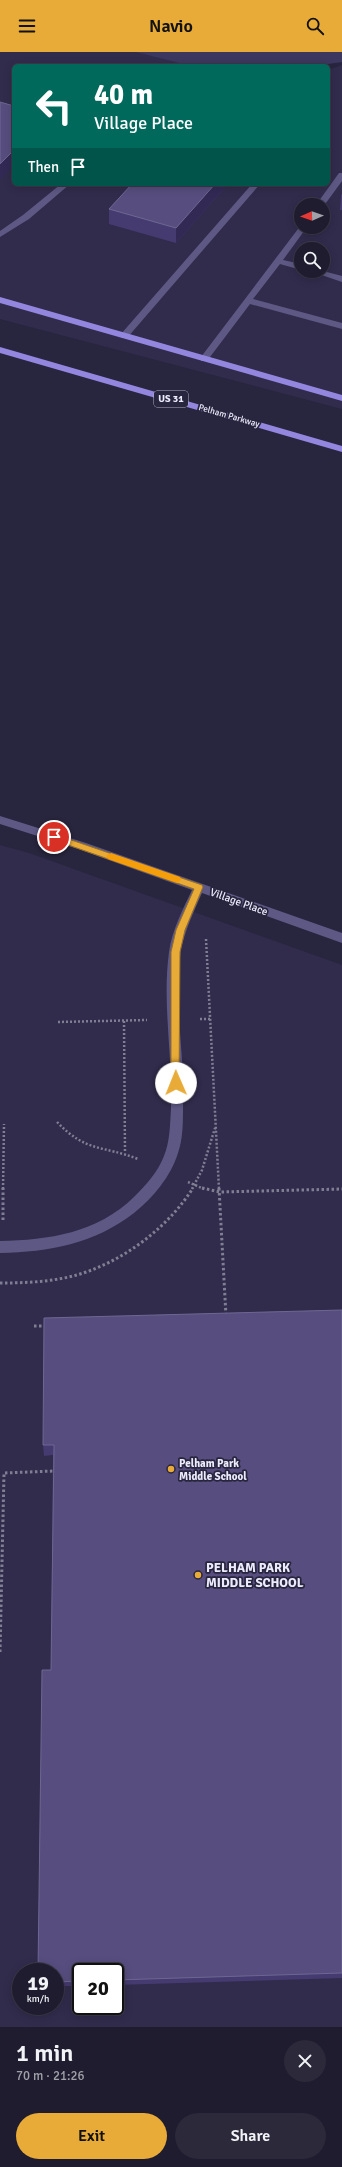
<!DOCTYPE html>
<meta charset="utf-8">
<style>
:root{--surface:#1e1c2e;--page:#2b293a;--text:#f1f3f6;--muted:#a1a1aa;--line:#3c3a4a;--accent:#e8ab37}
body{margin:0;font-family:Signika,sans-serif;background:var(--page);color:var(--text);height:100vh;display:flex;flex-direction:column;font-size:15px;white-space:nowrap}
*{box-sizing:border-box;margin:0}
p{font-size:13px;color:var(--muted)}
.icon{flex:none;width:22px;height:22px;fill:none;stroke:currentColor;stroke-width:2;stroke-linecap:round;stroke-linejoin:round}
.map{position:relative;height:1975px;overflow:hidden}
.details{display:flex;flex-direction:column;background:var(--surface);flex:1}
.details>*{flex:none}
.banner{position:absolute;left:12px;top:12px;width:318px;height:122px;border-radius:6px;box-shadow:0 2px 10px #0003,0 0 0 1px var(--line);background:#00695c;color:#fff;overflow:hidden}
.needle{width:26px;rotate:268deg}
.fabs{position:absolute;left:294px;top:146px;display:grid;gap:8px}
.fabs a{display:grid;place-items:center;width:36px;height:36px;border-radius:50%;background:var(--surface);box-shadow:0 2px 10px #0003,0 0 0 1px var(--line);font-size:20px}
.speed{position:absolute;left:12px;top:1911px;display:flex;gap:8px;font-size:20px;font-weight:700;text-align:center}
.speed>*{display:grid;place-content:center;width:52px;height:52px;border-radius:50%;background:var(--surface);box-shadow:0 2px 10px #0003,0 0 0 1px var(--line);line-height:1}
.speed small{font-size:10px;font-weight:400}
.speed .limit{border:2px solid #111;border-radius:6px;background:#fff;color:#111}
.pin{position:absolute;display:grid;place-items:center;width:34px;height:34px;color:#fff;margin:-17px;border:2px solid #fff;border-radius:50%;box-shadow:0 1px 4px #0007}
.me{position:absolute;width:44px;margin:-22px;rotate:359deg;stroke-linejoin:round;filter:drop-shadow(0 0 3px #0008)}
.turn{display:flex;align-items:center;gap:14px;height:84px;padding:0 16px;font-size:18px}
.turn .icon{width:52px;height:52px;stroke-width:2.5}
.turn b{display:block;font-size:28px;line-height:34px}
.then{display:flex;align-items:center;height:38px;padding:0 16px;background:#0003;gap:8px;font-size:15px}
.round{display:grid;place-items:center;flex:none;width:42px;height:42px;border-radius:21px;background:var(--page)}
.summary{display:flex;align-items:center;justify-content:space-between;height:68px;padding:0 16px}
h1{font-size:24px;font-weight:600;line-height:30px}
.primary-button{display:flex;gap:8px;margin-top:auto;padding:8px 16px}
.primary-button a{flex:1;height:46px;border-radius:24px;background:var(--accent);color:#111;font-size:16px;font-weight:600;line-height:46px;text-align:center}
.primary-button a+a{background:var(--page);color:var(--text)}
header{display:flex;justify-content:space-between;align-items:center;height:52px;padding:0 16px;background:var(--accent);color:#111;font-size:18px;font-weight:600}
.map>svg:first-child{display:block}
.built{fill:#312c4c;fill-rule:evenodd}
.green{fill:#3c375e}
.lines{fill:none;stroke-linecap:round;stroke-linejoin:round}
.path-far1{stroke:#807e93;stroke-width:2.5;stroke-dasharray:2 2;stroke-linecap:butt}
.path{stroke:#807e93;stroke-width:3;stroke-dasharray:2.5 2.5;stroke-linecap:butt}
.minor{fill:#5e5984;fill-rule:evenodd}
.major{fill:#9386df;fill-rule:evenodd}
.wall{fill:#453b70}
.shaded-wall{fill:#322a55}
.building{fill:#574e7f;stroke:#6e6792}
.route{fill:#e8ab37;stroke:#976f24}
.slow{fill:#f59e0b}
.poi-dot{fill:#e8ab37;stroke:#28253e;stroke-width:1.5}
.labels{text-anchor:middle;dominant-baseline:central;stroke-width:3.5;stroke-linejoin:round;paint-order:stroke}
.far-street-label{font-size:9px;fill:#ecebfc;stroke:#28253e}
.shield{fill:#28253e;stroke:#b1b0c3;stroke-width:1}
.shield-label{font-size:10px;font-weight:bold;fill:#ecebfc}
.street-label{font-size:11px;fill:#ecebfc;stroke:#28253e}
.poi-label{font-size:11px;font-weight:bold;fill:#ecebfc;stroke:#28253e;text-anchor:start}
.near-poi-label{font-size:13px;font-weight:bold;fill:#ecebfc;stroke:#28253e;text-anchor:start}
</style>
<header><svg class="icon" aria-label="menu" viewBox="0 0 24 24"><path d="M4 6h16M4 12h16M4 18h16"/></svg>Navio<svg class="icon" aria-label="search" viewBox="0 0 24 24"><circle cx="10" cy="10" r="6"/><path d="M15 15l6 6"/></svg></header>
<div class="map">
<svg width="342" height="1975" viewBox="0 0 342 1975">
<rect width="100%" height="100%" fill="#28253e"/>
<!-- built -->
<path class="built" d="M0,0H241L303,14H14V132H328V18L342,13V357L0,267ZM301,153H323V175H301ZM301,197H323V219H301Z
M0,793L29,801L342,913V1975H0ZM21,1920H55V1954H21ZM81,1920H115V1954H81Z"/>
<!-- green -->
<path class="green" d="M136,0H342V10L315,14H191Z"/>
<g class="lines">
<!-- path-far1 -->
<path class="path-far1" d="M206,887L219,1137
M200,967H211
M124,969L125,1101
M58,970L147,968
M57,1070C87,1101 102,1093 138,1107
M188,1130L204,1137
M3,1137L4,1072
M192,1137L202,1118L215,1076"/>
<!-- path -->
<path class="path" d="M202,1136L220,1140L342,1137
M219,1136L226,1264
M3,1168V1136
M0,1231C24,1231 49,1230 73,1224C120,1212 167,1177 193,1136
M34,1274H46
M0,1600L4,1421L54,1419"/>
<!-- minor -->
<path class="minor" d="M339,121H342V129L323,155V153H316Z
M61,132H70L29,167L0,185V179L23,163Z
M252,132H260L127,286H121V282Z
M301,173V175H307L283,208L301,212V218L280,212L253,247L342,271V277L250,252L207,309H201V305Z
M310,219H323L342,224V230Z
M0,764L86,791L342,881V891L202,841C194,859 185,878 181,898C173,949 185,1003 183,1055C183,1070 183,1087 178,1101C171,1124 153,1146 134,1161C94,1192 49,1200 0,1201V1189C49,1188 97,1181 134,1145C146,1133 158,1120 164,1104C170,1090 170,1072 171,1057C173,1005 162,952 169,900C172,878 183,857 192,838L78,797L0,772Z"/>
<!-- major -->
<path class="major" d="M0,245L342,343V349L0,251Z
M0,295L342,394V400L0,301Z"/>
</g>
<!-- wall -->
<path class="wall" d="M132,132H228L176,191L109,172V157Z
M342,142V158H340L341,143Z
M342,1258V1926L115,1933V1920H81V1934H55L51,1618L53,1403L44,1404L43,1393Z"/>
<!-- shaded-wall -->
<path class="shaded-wall" d="M14,98V113L0,128V112Z
M215,132H228L176,191V176Z"/>
<!-- building -->
<path class="building" d="M0,50L14,54V98L0,112Z
M132,132H215L176,176L109,157Z
M342,1258V1921L115,1928V1920H81V1929L55,1930V1920H38L42,1618H51L54,1393H43L44,1266Z"/>
<!-- route -->
<path class="route" d="M54,782L202,833L203,835L185,878L180,900L179,1033H172L171,1031V900L176,878L194,837L51,787V783Z"/>
<!-- slow -->
<path class="slow" d="M111,801L180,825L181,828L177,831L108,807L106,804Z"/>
<!-- markers -->
<g class="poi-dot">
<circle cx="171" cy="1417" r="4"/>
<circle cx="198" cy="1523" r="4"/>
</g>
<g class="labels">
<!-- far-street labels -->
<g class="far-street-label">
<text transform="translate(229 364) rotate(16)">Pelham Parkway</text>
</g>
<!-- shield labels -->
<rect class="shield" x="154" y="339" width="34" height="16" rx="3"/>
<g class="shield-label">
<text x="171" y="347">US 31</text>
</g>
<!-- street labels -->
<g class="street-label">
<text transform="translate(239 850) rotate(20)">Village Place</text>
</g>
<!-- poi labels -->
<g class="poi-label">
<text x="179" y="1411">Pelham Park<tspan x="179" dy="13">Middle School</tspan></text>
</g>
<!-- near-poi labels -->
<g class="near-poi-label">
<text x="206" y="1516">PELHAM PARK<tspan x="206" dy="15">MIDDLE SCHOOL</tspan></text>
</g>
</g>
</svg>
<div class="fabs">
<a><svg class="needle" viewBox="-14 -14 28 28"><path d="M0-13l5 13h-10z" fill="#e53935"/><path d="M0 13l5-13h-10z" fill="#a1a1aa"/></svg></a>
<a><svg class="icon" aria-label="search" viewBox="0 0 24 24"><circle cx="10" cy="10" r="6"/><path d="M15 15l6 6"/></svg></a>
</div>
<div class="speed"><div>19<small>km/h</small></div><div class="limit">20</div></div>
<div class="pin" style="left:54px;top:785px;background:#d93025"><svg class="icon" aria-label="arrive" viewBox="0 0 24 24"><path d="M6 21V4h12l-3 4 3 4H6"/></svg></div>
<svg class="me" style="left:176px;top:1031px" viewBox="-20 -20 40 40"><circle r="19" fill="#fff"/><path d="M0-13L10 11 0 6-10 11z" fill="#e8ab37"/></svg>
<div class="banner">
<div class="turn"><svg class="icon" aria-label="left" viewBox="0 0 24 24"><path d="M17 20v-9H6M10 6l-5 5 5 5"/></svg><div><b>40 m</b>Village Place</div></div>
<div class="then">Then<svg class="icon" aria-label="arrive" viewBox="0 0 24 24"><path d="M6 21V4h12l-3 4 3 4H6"/></svg></div>
</div>
</div>
<section class="details">
<div class="summary"><div><h1>1 min</h1><p>70 m · 21:26</p></div><a class="round"><svg class="icon" aria-label="close" viewBox="0 0 24 24"><path d="M6 6l12 12M18 6L6 18"/></svg></a></div>
<div class="primary-button"><a>Exit</a><a>Share</a></div>
</section>
